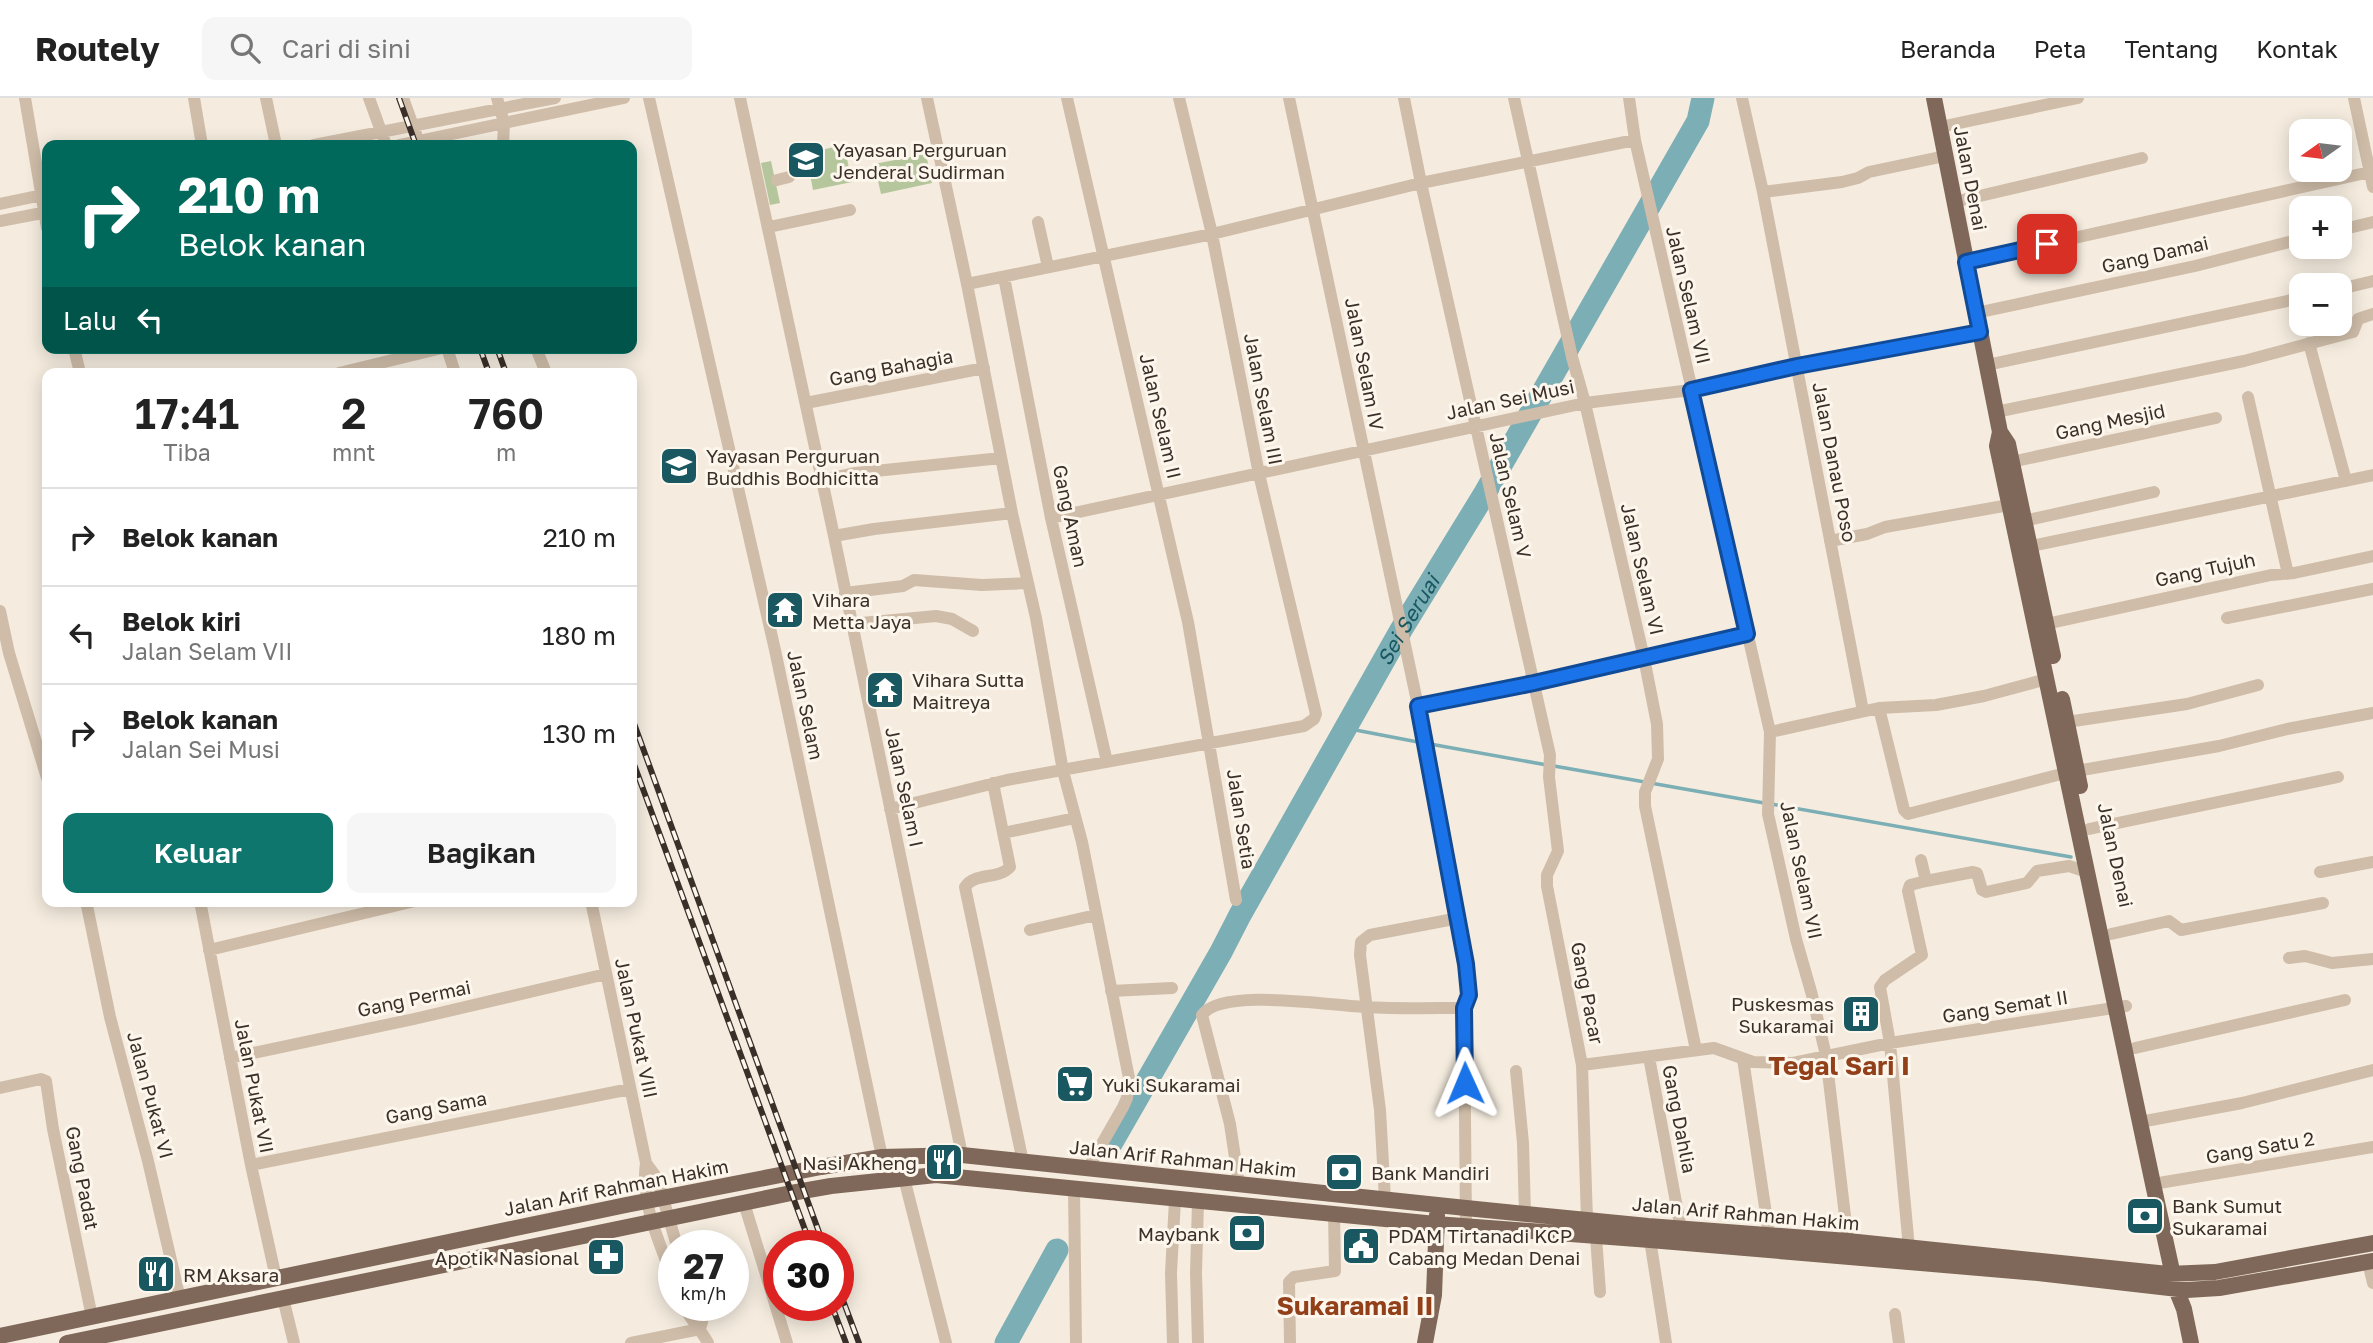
<!DOCTYPE html>
<html lang="id">
<meta charset="utf-8">
<style>
:root{--surface:#fff;--page:#f6f6f6;--text:#222;--muted:#767676;--line:#e0e0e0;--accent:#0f766e}
body{margin:0;font-family:"Golos Text",sans-serif;background:var(--page);color:var(--text);height:100vh;display:flex;flex-direction:column;font-size:26px;white-space:nowrap}
*{box-sizing:border-box;margin:0}
p{font-size:23px;color:var(--muted)}
.icon{flex:none;width:38px;height:38px;fill:none;stroke:currentColor;stroke-width:2;stroke-linecap:round;stroke-linejoin:round}
.map{position:relative;flex:1;overflow:hidden}
.drawer{position:absolute;left:42px;top:270px;width:595px;height:539px;display:flex;flex-direction:column;background:var(--surface);border-radius:14px;box-shadow:0 4px 18px #0003}
.drawer>*{flex:none}
.banner{position:absolute;left:42px;top:42px;width:595px;height:214px;border-radius:14px;box-shadow:0 4px 18px #0003;background:#00695c;color:#fff;overflow:hidden}
.needle{width:46px;rotate:256deg}
.controls{position:absolute;left:2289px;top:21px;display:grid;gap:14px}
.controls a{display:grid;place-items:center;width:63px;height:63px;border-radius:14px;background:var(--surface);box-shadow:0 4px 18px #0003;font-size:35px}
.speed{position:absolute;left:658px;top:1132px;display:flex;gap:14px;font-size:35px;font-weight:700;text-align:center}
.speed>*{display:grid;place-content:center;width:91px;height:91px;border-radius:50%;background:var(--surface);box-shadow:0 4px 18px #0003;line-height:1}
.speed small{font-size:18px;font-weight:400}
.speed .limit{border:10px solid #d22;background:#fff;color:#111}
.pin{position:absolute;display:grid;place-items:center;width:60px;height:60px;color:#fff;margin:-30px;border-radius:14px;box-shadow:0 4px 10px #0006}
.me{position:absolute;width:77px;margin:-38px;rotate:359deg;stroke-linejoin:round;filter:drop-shadow(0 0 5px #0008)}
.turn{display:flex;align-items:center;gap:24px;height:147px;padding:0 21px;font-size:32px}
.turn .icon{width:91px;height:91px;stroke-width:2.5}
.turn b{display:block;font-size:49px;line-height:60px}
.then{display:flex;align-items:center;height:66px;padding:0 21px;background:#0003;gap:14px;font-size:26px}
.eta{display:flex;justify-content:space-evenly;align-items:center;height:119px;text-align:center}
.eta b{font-size:42px;font-weight:600;line-height:49px}
.action{display:flex;gap:14px;margin-top:auto;padding:14px 21px}
.action a{flex:1;height:80px;border-radius:14px;background:var(--accent);color:#fff;font-size:28px;font-weight:600;line-height:80px;text-align:center}
.action a+a{background:var(--page);color:var(--text)}
ul{padding:0;list-style:none}
li{display:flex;align-items:center;gap:21px;height:98px;padding:0 21px;border-top:2px solid var(--line)}
li div{flex:1}
li b{display:block;font-size:26px}
li em{font-style:normal}
header{display:flex;align-items:center;gap:42px;box-sizing:border-box;height:98px;padding:0 35px;background:var(--surface);border-bottom:2px solid var(--line)}
header strong{font-size:33px}
nav{display:flex;gap:38px;margin-inline-start:auto;font-size:24px}
.search{width:490px;height:63px;background:var(--page);display:flex;align-items:center;gap:18px;box-sizing:border-box;padding:0 24px;border-radius:14px;color:var(--muted);font-size:26px}
.map>svg:first-child{display:block}
.green{fill:#b5c69d}
.lines{fill:none;stroke-linecap:round;stroke-linejoin:round}
.stream{stroke:#7baeb5;stroke-width:3.5}
.river{stroke:#7baeb5;stroke-width:23}
.minor{stroke:#cfbda9;stroke-width:12}
.major{stroke:#7f6859;stroke-width:16}
.rail-casing{stroke:#3b3029;stroke-width:6}
.rail{stroke:#fcf6ec;stroke-width:3.5;stroke-dasharray:10;stroke-linecap:butt}
.route-casing{stroke:#114b97;stroke-width:18}
.route{stroke:#1a73e8;stroke-width:12}
.labels{text-anchor:middle;dominant-baseline:central;stroke-width:6;stroke-linejoin:round;paint-order:stroke}
.poi-label{font-size:19px;fill:#3b3029;stroke:#fcf6ec;text-anchor:start}
.street-label{font-size:19px;fill:#3b3029;stroke:#fcf6ec}
.water-label{font-size:21px;font-style:italic;fill:#1a5861;stroke:#fcf6ec}
.district-label{font-size:26px;font-weight:bold;fill:#92401a;stroke:#fcf6ec}
</style>
<header>
<strong>Routely</strong>
<div class="search"><svg class="icon" aria-label="search" viewBox="0 0 24 24"><circle cx="10" cy="10" r="6"/><path d="M15 15l6 6"/></svg>Cari di sini</div>
<nav><a>Beranda</a><a>Peta</a><a>Tentang</a><a>Kontak</a></nav>
</header>
<div class="map">
<svg width="2373" height="1245" viewBox="0 0 2373 1245">
<rect width="100%" height="100%" fill="#f5ecdf"/>
<!-- green -->
<path class="green" d="M844,47L852,84L813,92L806,55Z
M926,56L932,85L881,96L874,66Z
M771,63L780,105L770,107L761,65Z"/>
<g class="lines">
<!-- stream -->
<path class="stream" d="M1345,630L1423,645
M1430,646L1547,667
M1554,668L1764,705
M1771,706L2071,759"/>
<!-- river -->
<g class="river">
<path id="s1" d="M1112,1044L1221,854L1240,817L1401,532L1485,395L1698,23L1703,0"/>
<path d="M1006,1245L1057,1152"/>
</g>
<!-- minor -->
<path class="minor" d="M25,0L47,130
M194,0L202,47
M266,0L276,47
M369,0L386,47
M403,0L416,36
M497,0L504,25L503,47
M649,0L775,552L882,1059
M740,0L834,438L962,1057
M927,0L967,186L1012,415L1036,520L1063,673L1082,744L1129,980L1127,1000L1123,1009L1087,1072
M1067,0L1188,524L1236,802
M1289,0L1418,608L1467,866L1469,897L1464,910L1466,1128
M1404,0L1421,85L1550,657L1549,679L1558,753L1547,777V788L1582,967L1587,1122
M1514,0L1572,259L1585,305L1644,560L1657,626L1658,661L1645,694V708L1696,952
M1629,0L1635,42L1770,634L1768,716L1796,841L1812,897L1826,958L1848,1143
M1742,0L1763,94L1863,613
M2354,0L2373,89
M1940,29L2078,0
M314,47L555,0
M399,47L624,0
M777,82L789,79
M1763,94L1842,84L1858,80L1869,74L1945,58
M1954,104L2142,60
M0,106L47,96
M0,123L47,114
M1038,124L1048,169
M769,129L850,112
M2340,132L2373,124
M1966,164L2370,74
M1004,179L1051,420L1107,664
M967,186L1212,136L1421,85L1635,42
M2340,191L2373,183
M1976,215L2195,168L2301,141
M2309,245L2346,383
M74,250L80,275
M447,250L455,275
M536,250L546,275
M1987,267L2301,200
M339,275L442,250
M2248,299L2288,476
M806,305L984,270
M1996,314L2244,263L2353,234L2358,221L2373,216
M2011,364L2216,320
M822,382L856,375L1001,360
M1051,420L1585,305L1691,292L1797,268L1980,234
M2024,423L2154,394
M834,438L874,431L1012,415
M1830,443L1867,436L1885,429L2009,407
M2022,450L2373,377
M845,495L903,488L914,482L982,487L1028,485
M0,513L9,555L47,680
M2227,520L2373,491
M851,526L936,518L952,521L973,533
M2046,526L2271,477L2294,475L2373,458
M1418,608L1534,585L1747,536
M1879,610L1904,712L1908,716L2065,675L2219,648L2287,631L2373,615
M2067,624L2187,606L2258,587
M1770,634L1879,610L1936,607L1984,598L2047,581
M993,685L1010,769C998,782 975,774 965,789L1023,1064
M890,711L1007,682L1304,628L1314,621L1316,616L1259,376L1212,136L1179,0
M2089,731L2338,679
M1003,735L1075,720
M2320,774L2373,764
M1926,783L1973,774L1977,775L1982,792L1986,794L2027,785L2037,773L2069,768L2087,774
M86,803L110,919L148,1063L180,1201
M200,803L251,1067L276,1180
M591,803L646,1065C640,1105 660,1146 674,1183
M1030,832L1096,817
M2111,836L2169,823L2181,832L2323,805
M209,852L415,803
M2289,860L2305,858L2332,865L2373,861
M1111,893L1172,890
M2135,950L2345,902
M1649,959L1681,1131
M230,960L414,921L606,876
M1743,961L1769,1136
M1582,967L1714,950L1753,964L1793,965L1890,945L2126,908
M1516,973L1523,1045L1525,1115
M0,990L41,981L46,983L53,1031L92,1219
M2140,1024L2242,1005L2373,972
M646,1065L657,1080L677,1148
M251,1067L630,991
M904,1080L946,1245
M1239,1086L1230,1026L1202,917C1222,889 1333,908 1366,909C1399,911 1432,910 1464,910
M2153,1086L2373,1049
M1074,1090L1076,1245
M1385,1101L1380,1012L1360,857L1361,844L1370,837L1459,820
M744,1105L787,1245
M1649,1135L1666,1245
M1596,1139L1600,1194
M1909,1150L1890,945L1880,889L1885,882L1922,857L1908,793L1910,787L1926,783L1921,762
M2368,1164L2373,1185
M283,1200L294,1245
M684,1208C690,1222 701,1231 708,1245
M699,1208L703,1220L700,1231
M1895,1216L1899,1245
M631,1245L700,1231
M1173,1245L1171,1175L1175,1102
M1198,1245L1196,1175L1198,1104
M1290,1245L1289,1184L1294,1179L1335,1173L1334,1115"/>
<!-- major -->
<path class="major" d="M1934,0L2000,334L1997,348L2153,1086L2176,1191L2184,1211L2191,1245
M2000,334L2008,346L2053,558
M2062,601L2080,688
M0,1238L626,1107L821,1069L882,1059L962,1057L1466,1110L1648,1128L1848,1143L2168,1176L2215,1174L2373,1145
M67,1245L791,1095L831,1088L936,1077L1436,1126L1650,1142L2038,1175L2187,1192L2219,1190L2373,1163
M1425,1245L1434,1197L1437,1117"/>
<defs>
<path id="rail" d="M399,0L416,47
M480,250L489,275
M497,250L506,275
M632,620L824,1148
M632,661L811,1148
M838,1189L859,1245
M832,1208L846,1245"/>
</defs>
<!-- rail casing -->
<use href="#rail" class="rail-casing"/>
<!-- rail -->
<use href="#rail" class="rail"/>
</g>
<g class="lines">
<defs>
<path id="route" d="M1465,985L1464,910L1469,897L1466,866L1418,608L1534,585L1747,536L1691,292L1797,268L1980,234L1966,164L2047,146"/>
</defs>
<!-- route casing -->
<use href="#route" class="route-casing"/>
<!-- route -->
<use href="#route" class="route"/>
</g>
<!-- icons -->
<defs>
<symbol id="school-square" viewBox="-11 -11 22 22"><rect x="-9" y="-9" width="18" height="18" rx="4" fill="#1a5861" stroke="#fcf6ec"/><path d="M0-5L7-2L0 1L-7-2ZM-4 1L0 2.5L4 1V4Q0 6-4 4Z" fill="#fff"/></symbol>
<symbol id="temple-square" viewBox="-11 -11 22 22"><rect x="-9" y="-9" width="18" height="18" rx="4" fill="#1a5861" stroke="#fcf6ec"/><path d="M0-6L5-2H3V0L6.5 2.5H4V6H1.5V3h-3V6H-4V2.5H-6.5L-3 0V-2H-5Z" fill="#fff"/></symbol>
<symbol id="building-square" viewBox="-11 -11 22 22"><rect x="-9" y="-9" width="18" height="18" rx="4" fill="#1a5861" stroke="#fcf6ec"/><path d="M-4-6H4V6H1V3H-1V6H-4ZM-2.5-4.3h1.7v1.8h-1.7ZM.8-4.3h1.7v1.8H.8ZM-2.5-1h1.7V.8h-1.7ZM.8-1h1.7V.8H.8Z" fill="#fff"/></symbol>
<symbol id="supermarket-square" viewBox="-11 -11 22 22"><rect x="-9" y="-9" width="18" height="18" rx="4" fill="#1a5861" stroke="#fcf6ec"/><path d="M-6-5.5h2.5l.6 2H6L4.5 2H-2.5L-4.4-4H-6ZM-1.5 3.2a1.3 1.3 0 1 0 .1 0ZM3 3.2a1.3 1.3 0 1 0 .1 0Z" fill="#fff"/></symbol>
<symbol id="restaurant-square" viewBox="-11 -11 22 22"><rect x="-9" y="-9" width="18" height="18" rx="4" fill="#1a5861" stroke="#fcf6ec"/><path d="M-5-6h1v4h1v-4h1v4h1v-4h1v5L-1.5 .5V6h-2V.5L-5-1ZM5-6V6H3V1.5H1.5Q1.5-4 5-6Z" fill="#fff"/></symbol>
<symbol id="bank-square" viewBox="-11 -11 22 22"><rect x="-9" y="-9" width="18" height="18" rx="4" fill="#1a5861" stroke="#fcf6ec"/><path d="M-6-4H6V4H-6ZM0-2.3a2.3 2.3 0 1 0 0 4.6a2.3 2.3 0 1 0 0-4.6Z" fill="#fff"/></symbol>
<symbol id="civic-square" viewBox="-11 -11 22 22"><rect x="-9" y="-9" width="18" height="18" rx="4" fill="#1a5861" stroke="#fcf6ec"/><path d="M-.6-6.5H3V-4.5H.6V-3L4-1V1h2V6H-6V1h2V-1L-.6-3ZM-1.2 2.5V6h2.4V2.5Z" fill="#fff"/></symbol>
<symbol id="pharmacy-square" viewBox="-11 -11 22 22"><rect x="-9" y="-9" width="18" height="18" rx="4" fill="#1a5861" stroke="#fcf6ec"/><path d="M-2-6h4v4h4v4h-4v4h-4v-4h-4v-4h4Z" fill="#fff"/></symbol>
</defs>
<g fill-rule="evenodd">
<use href="#school-square" x="784" y="40" width="44" height="44"/>
<use href="#school-square" x="657" y="346" width="44" height="44"/>
<use href="#temple-square" x="763" y="490" width="44" height="44"/>
<use href="#temple-square" x="863" y="570" width="44" height="44"/>
<use href="#building-square" x="1839" y="894" width="44" height="44"/>
<use href="#supermarket-square" x="1053" y="964" width="44" height="44"/>
<use href="#restaurant-square" x="922" y="1042" width="44" height="44"/>
<use href="#bank-square" x="1322" y="1052" width="44" height="44"/>
<use href="#bank-square" x="2123" y="1096" width="44" height="44"/>
<use href="#bank-square" x="1225" y="1113" width="44" height="44"/>
<use href="#civic-square" x="1339" y="1126" width="44" height="44"/>
<use href="#pharmacy-square" x="584" y="1137" width="44" height="44"/>
<use href="#restaurant-square" x="134" y="1154" width="44" height="44"/>
</g>
<g class="labels">
<!-- poi labels -->
<g class="poi-label">
<text x="833" y="51">Yayasan Perguruan<tspan x="833" dy="22">Jenderal Sudirman</tspan></text>
<text x="706" y="357">Yayasan Perguruan<tspan x="706" dy="22">Buddhis Bodhicitta</tspan></text>
<text x="812" y="501">Vihara<tspan x="812" dy="22">Metta Jaya</tspan></text>
<text x="912" y="581">Vihara Sutta<tspan x="912" dy="22">Maitreya</tspan></text>
<text x="1834" y="905" text-anchor="end">Puskesmas<tspan x="1834" dy="22">Sukaramai</tspan></text>
<text x="1102" y="986">Yuki Sukaramai</text>
<text x="917" y="1064" text-anchor="end">Nasi Akheng</text>
<text x="1371" y="1074">Bank Mandiri</text>
<text x="2172" y="1107">Bank Sumut<tspan x="2172" dy="22">Sukaramai</tspan></text>
<text x="1220" y="1135" text-anchor="end">Maybank</text>
<text x="1388" y="1137">PDAM Tirtanadi KCP<tspan x="1388" dy="22">Cabang Medan Denai</tspan></text>
<text x="579" y="1159" text-anchor="end">Apotik Nasional</text>
<text x="183" y="1176">RM Aksara</text>
</g>
<!-- street labels -->
<g class="street-label">
<text transform="translate(1971 80) rotate(79)">Jalan Denai</text>
<text transform="translate(2155 156) rotate(-13)">Gang Damai</text>
<text transform="translate(1689 197) rotate(77)">Jalan Selam VII</text>
<text transform="translate(1365 266) rotate(79)">Jalan Selam IV</text>
<text transform="translate(891 269) rotate(-11)">Gang Bahagia</text>
<text transform="translate(1264 301) rotate(79)">Jalan Selam III</text>
<text transform="translate(1510 301) rotate(-12)">Jalan Sei Musi</text>
<text transform="translate(1161 318) rotate(77)">Jalan Selam II</text>
<text transform="translate(2110 323) rotate(-12)">Gang Mesjid</text>
<text transform="translate(1835 364) rotate(79)">Jalan Danau Poso</text>
<text transform="translate(1511 397) rotate(77)">Jalan Selam V</text>
<text transform="translate(1071 418) rotate(78)">Gang Aman</text>
<text transform="translate(1643 471) rotate(77)">Jalan Selam VI</text>
<text transform="translate(2205 471) rotate(-12)">Gang Tujuh</text>
<text transform="translate(806 607) rotate(78)">Jalan Selam</text>
<text transform="translate(905 689) rotate(78)">Jalan Selam I</text>
<text transform="translate(1242 721) rotate(81)">Jalan Setia</text>
<text transform="translate(2116 757) rotate(78)">Jalan Denai</text>
<text transform="translate(1802 772) rotate(78)">Jalan Selam VII</text>
<text transform="translate(1588 895) rotate(79)">Gang Pacar</text>
<text transform="translate(414 900) rotate(-12)">Gang Permai</text>
<text transform="translate(2005 908) rotate(-9)">Gang Semat II</text>
<text transform="translate(637 930) rotate(78)">Jalan Pukat VIII</text>
<text transform="translate(255 988) rotate(79)">Jalan Pukat VII</text>
<text transform="translate(151 997) rotate(75)">Jalan Pukat VI</text>
<text transform="translate(436 1009) rotate(-11)">Gang Sama</text>
<text transform="translate(1680 1021) rotate(79)">Gang Dahlia</text>
<text transform="translate(2260 1049) rotate(-10)">Gang Satu 2</text>
<text transform="translate(1183 1060) rotate(6)">Jalan Arif Rahman Hakim</text>
<text transform="translate(83 1080) rotate(79)">Gang Padat</text>
<text transform="translate(616 1089) rotate(-11)">Jalan Arif Rahman Hakim</text>
<text transform="translate(1746 1115) rotate(5)">Jalan Arif Rahman Hakim</text>
</g>
<!-- water labels -->
<g class="water-label">
<text stroke="none"><textPath href="#s1" startOffset="600">Sei Seruai</textPath></text>
</g>
<!-- district labels -->
<g class="district-label">
<text x="1839" y="967">Tegal Sari I</text>
<text x="1355" y="1207">Sukaramai II</text>
</g>
</g>
</svg>
<div class="controls">
<a><svg class="needle" viewBox="-14 -14 28 28"><path d="M0-13l5 13h-10z" fill="#e53935"/><path d="M0 13l5-13h-10z" fill="#767676"/></svg></a>
<a>+</a>
<a>−</a>
</div>
<div class="speed"><div>27<small>km/h</small></div><div class="limit">30</div></div>
<div class="pin" style="left:2047px;top:146px;background:#d93025"><svg class="icon" aria-label="arrive" viewBox="0 0 24 24"><path d="M6 21V4h12l-3 4 3 4H6"/></svg></div>
<svg class="me" style="left:1465px;top:985px" viewBox="-20 -20 40 40"><path d="M0-17L14 15 0 8-14 15z" fill="#1a73e8" stroke="#fff" stroke-width="4"/></svg>
<div class="banner">
<div class="turn"><svg class="icon" aria-label="right" viewBox="0 0 24 24"><path d="M7 20v-9h11M14 6l5 5-5 5"/></svg><div><b>210 m</b>Belok kanan</div></div>
<div class="then">Lalu<svg class="icon" aria-label="left" viewBox="0 0 24 24"><path d="M17 20v-9H6M10 6l-5 5 5 5"/></svg></div>
</div>
<section class="drawer">
<div class="eta">
<div><b>17:41</b><p>Tiba</p></div>
<div><b>2</b><p>mnt</p></div>
<div><b>760</b><p>m</p></div>
</div>
<ul>
<li><svg class="icon" aria-label="right" viewBox="0 0 24 24"><path d="M7 20v-9h11M14 6l5 5-5 5"/></svg><div><b>Belok kanan</b></div><em>210 m</em></li>
<li><svg class="icon" aria-label="left" viewBox="0 0 24 24"><path d="M17 20v-9H6M10 6l-5 5 5 5"/></svg><div><b>Belok kiri</b><p>Jalan Selam VII</p></div><em>180 m</em></li>
<li><svg class="icon" aria-label="right" viewBox="0 0 24 24"><path d="M7 20v-9h11M14 6l5 5-5 5"/></svg><div><b>Belok kanan</b><p>Jalan Sei Musi</p></div><em>130 m</em></li>
</ul>
<div class="action"><a>Keluar</a><a>Bagikan</a></div>
</section>
</div>
